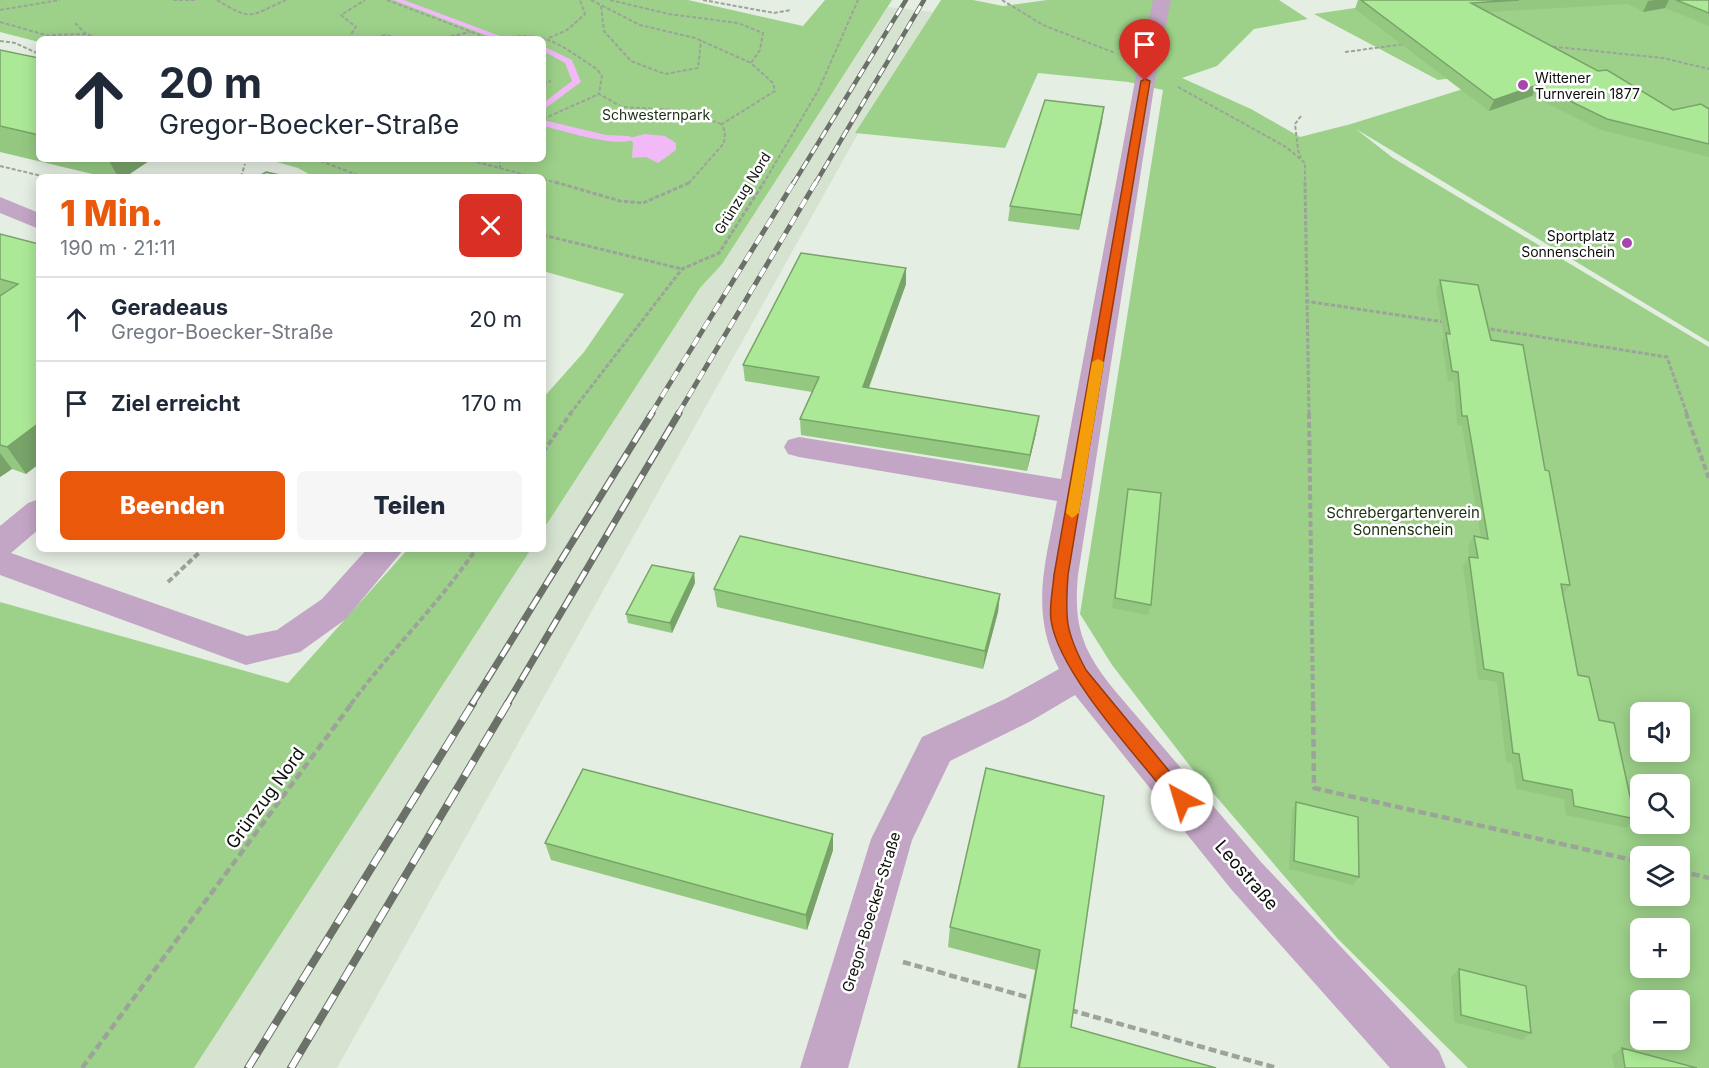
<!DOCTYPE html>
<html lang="de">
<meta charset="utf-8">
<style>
:root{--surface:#fff;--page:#f6f6f7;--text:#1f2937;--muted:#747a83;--line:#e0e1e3;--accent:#ea580c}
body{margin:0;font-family:Inter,sans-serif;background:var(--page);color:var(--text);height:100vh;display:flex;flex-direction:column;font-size:22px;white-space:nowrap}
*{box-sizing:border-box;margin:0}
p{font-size:20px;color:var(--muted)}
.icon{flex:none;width:33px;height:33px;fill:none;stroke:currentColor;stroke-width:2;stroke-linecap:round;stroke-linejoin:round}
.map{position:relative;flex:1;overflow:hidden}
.details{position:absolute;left:36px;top:174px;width:510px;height:378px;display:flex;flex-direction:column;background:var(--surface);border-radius:9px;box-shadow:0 3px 15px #0003}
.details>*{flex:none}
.banner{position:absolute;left:36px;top:36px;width:510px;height:126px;border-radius:9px;box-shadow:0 3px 15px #0003;background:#fff;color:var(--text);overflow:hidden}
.tools{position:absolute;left:1630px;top:702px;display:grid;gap:12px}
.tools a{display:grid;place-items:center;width:60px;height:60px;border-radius:9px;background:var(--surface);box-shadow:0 3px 15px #0003;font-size:30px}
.pin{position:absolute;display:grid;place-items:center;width:51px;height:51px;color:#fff;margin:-62px -26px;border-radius:50% 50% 50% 0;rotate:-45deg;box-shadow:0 0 6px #0007}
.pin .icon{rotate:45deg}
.me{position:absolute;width:66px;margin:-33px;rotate:321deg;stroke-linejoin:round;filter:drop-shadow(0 0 4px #0008)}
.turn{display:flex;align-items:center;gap:21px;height:126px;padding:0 24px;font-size:27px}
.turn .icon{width:78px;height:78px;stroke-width:2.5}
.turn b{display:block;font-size:42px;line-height:51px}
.round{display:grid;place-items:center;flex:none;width:63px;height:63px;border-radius:9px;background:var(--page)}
.summary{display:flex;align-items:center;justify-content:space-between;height:102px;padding:0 24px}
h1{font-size:36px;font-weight:800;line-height:45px;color:var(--accent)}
.button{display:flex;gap:12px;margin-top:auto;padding:12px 24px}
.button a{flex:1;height:69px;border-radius:9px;background:var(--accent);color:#fff;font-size:24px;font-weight:800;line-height:69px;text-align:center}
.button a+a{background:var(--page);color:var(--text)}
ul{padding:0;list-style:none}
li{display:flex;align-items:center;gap:18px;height:84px;padding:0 24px;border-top:2px solid var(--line)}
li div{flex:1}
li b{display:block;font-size:22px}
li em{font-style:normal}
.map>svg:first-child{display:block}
.built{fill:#d6e3d1}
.green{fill:#9dd18a;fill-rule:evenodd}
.water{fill:#f1b9f6}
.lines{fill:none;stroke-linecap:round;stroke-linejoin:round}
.stream{fill:#f1b9f6;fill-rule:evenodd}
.path-far3{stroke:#9ca399;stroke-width:2;stroke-dasharray:4 2;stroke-linecap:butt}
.path-far2{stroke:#9ca399;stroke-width:3;stroke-dasharray:4.5 2;stroke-linecap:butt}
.path-far1{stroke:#9ca399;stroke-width:4;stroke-dasharray:6 3;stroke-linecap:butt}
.path{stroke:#9ca399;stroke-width:4.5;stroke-dasharray:8 4;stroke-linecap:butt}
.minor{fill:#c3a5c6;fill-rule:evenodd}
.rail-far3-casing{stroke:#6b7169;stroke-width:4.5}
.rail-far2-casing{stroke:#6b7169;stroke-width:5}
.rail-far1-casing{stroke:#6b7169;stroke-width:7}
.rail-casing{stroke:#6b7169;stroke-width:8}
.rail-far3{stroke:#fff;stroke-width:3;stroke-dasharray:9;stroke-linecap:butt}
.rail-far2{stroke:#fff;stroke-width:4;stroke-dasharray:10;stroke-linecap:butt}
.rail-far1{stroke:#fff;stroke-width:4.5;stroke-dasharray:14;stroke-linecap:butt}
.rail{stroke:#fff;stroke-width:6;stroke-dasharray:17;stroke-linecap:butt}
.wall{fill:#94c881}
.shaded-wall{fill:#78a369}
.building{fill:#ace996;stroke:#78a369;stroke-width:1.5}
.route{fill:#ea580c;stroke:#983908;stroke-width:1.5}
.slow{fill:#f59e0b}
.poi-dot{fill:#a547af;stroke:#fff;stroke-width:2}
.labels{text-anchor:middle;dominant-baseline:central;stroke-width:5;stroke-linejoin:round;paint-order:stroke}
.far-poi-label{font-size:14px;fill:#0c0f0b;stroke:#fff;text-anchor:start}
.far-park-label{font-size:14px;fill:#19300f;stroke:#fff}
.far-street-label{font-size:14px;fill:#0c0f0b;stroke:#fff}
.park-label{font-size:15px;fill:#19300f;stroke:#fff}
.street-label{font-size:15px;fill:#0c0f0b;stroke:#fff}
.near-street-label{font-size:18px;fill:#0c0f0b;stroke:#fff}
</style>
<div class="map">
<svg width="1709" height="1068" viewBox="0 0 1709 1068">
<rect width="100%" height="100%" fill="#e5eee2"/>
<!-- built -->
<path class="built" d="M888,7L933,12L860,130L337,1068H194L531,549H543V530L700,288L723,261Z"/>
<!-- green -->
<path class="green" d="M0,0H688L803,26L825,0H892L722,264L700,288L543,530V398L584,352L624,294L543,271V177H314L298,168L266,159H543V39H39V42L0,32Z
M941,0H973L1003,6L1047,0H1279L1308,19L1254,29L1217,66L1182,78L1251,109L1300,137L1351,124L1524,70L1709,144V342L1356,129L1393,158L1709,347V1068H1468L1338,939L1190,766L1112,665L1080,614L1163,90L1128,82L1038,73L1005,148L855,133ZM1641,712H1680V752H1641ZM1641,784H1680V824H1641ZM1641,856H1680V896H1641ZM1641,928H1680V968H1641ZM1641,1000H1680V1040H1641Z
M1658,0L1709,17V141L1525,68L1438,80L1314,14L1389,3Z
M408,549H531L194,1068H0V602L288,683Z"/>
<!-- water -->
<path class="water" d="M645,134L665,136L676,143V150L658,163L646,157L632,158L633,143L629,138Z"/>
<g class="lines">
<!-- stream -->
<path class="stream" d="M393,0H404L508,39H496Z
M543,46L572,60L581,82L543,110V103L572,81L565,63L543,51Z
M543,120L606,135L629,136L634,139C618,149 562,130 543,126Z"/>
<!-- path-far3 -->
<path class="path-far3" d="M173,0H197
M217,0C253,22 249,16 286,0
M387,0L490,39
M591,0L640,25L695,38L751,63
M610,0L669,14L738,23L763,33L760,50L751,63L773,83L775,91L722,124L725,132L724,143L688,184
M703,0L774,13L791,10
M1002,0L1043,25L1115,53
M601,6L604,31L631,61L665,74L698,68L701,40
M0,10L60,0
M0,22L60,39
M75,23L86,34
M52,35L87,34L99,39
M549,38L567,30L585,14L580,0
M348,39L356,27L341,15L365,0
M370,39L385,35L402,39
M439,39L470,32
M499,39C546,29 559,45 597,69L602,76L599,94L622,107L678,110L722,124
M0,41L15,43L39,54
M1547,46L1663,58L1709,69
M1345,52L1405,44
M543,84L551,81
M1178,87L1286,147L1305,163V184
M1301,116L1295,124L1298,150L1301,158
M543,119L599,94
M315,159L363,177
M465,159L534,177
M500,159V169
M0,166L46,177
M241,177L245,164
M277,177H289
M543,179L560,184
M763,184L819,89L858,0"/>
<!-- path-far2 -->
<path class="path-far2" d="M555,182L620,201L643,203L691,182
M1305,182L1309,414
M543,235L682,269
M1305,301L1444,322
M1484,328L1667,357L1687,414
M570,414L682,269L719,253L764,182"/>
<!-- path-far1 -->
<path class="path-far1" d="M1309,413L1313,704
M1686,413L1709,479
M543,452L571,413
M168,582L203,549
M351,704C390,651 439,604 476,549"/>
<!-- path -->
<path class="path" d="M1313,703L1314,788L1641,862
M1680,871L1709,878
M903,962L1034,999
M1070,1010L1277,1068
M82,1068L352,703"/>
<!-- minor -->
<path class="minor" d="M1153,0H1171L1155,81L1078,575C1073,627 1083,652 1116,692L1261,862L1439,1051L1446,1068H1390L1231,889L1075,695L1031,721L950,761L912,840L848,1068H800L871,839L922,737L1005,699L1059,669C1029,610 1046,562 1057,501L799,457L788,454L784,447L788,440L799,437L1061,479L1135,81Z
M0,197L39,213V229L0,213Z
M39,499V529L11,553L247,636L277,630L322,599L367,549H404L346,619L300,652L246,665L0,575V526L28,503Z"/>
<defs>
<path id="rail-far3" d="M793,184L906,0
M815,184L924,0"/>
<path id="rail-far2" d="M651,414L794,182
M678,414L816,182"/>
<path id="rail-far1" d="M472,704L652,413
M507,704L679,413"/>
<path id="rail" d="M248,1068L473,703
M291,1068L508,703"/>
</defs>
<!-- rail-far3 casing -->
<use href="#rail-far3" class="rail-far3-casing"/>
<!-- rail-far2 casing -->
<use href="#rail-far2" class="rail-far2-casing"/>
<!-- rail-far1 casing -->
<use href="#rail-far1" class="rail-far1-casing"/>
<!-- rail casing -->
<use href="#rail" class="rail-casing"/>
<!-- rail-far3 -->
<use href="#rail-far3" class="rail-far3"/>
<!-- rail-far2 -->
<use href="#rail-far2" class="rail-far2"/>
<!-- rail-far1 -->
<use href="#rail-far1" class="rail-far1"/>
<!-- rail -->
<use href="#rail" class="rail"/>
</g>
<!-- wall -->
<path class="wall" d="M1358,0H1709V26L1665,8L1643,12L1628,4L1489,12L1598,71L1673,110L1709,109V157L1601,130L1532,96L1489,111L1355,9Z
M0,50L39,58V159H152L125,177H105L0,152Z
M1102,122L1079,230L1008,221L1010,206Z
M0,234L39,244L26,474L12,469L0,477Z
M906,268V284L869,388L1036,433L1027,471L801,435L800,419L812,392L745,381L743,365Z
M1440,280L1491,340L1545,470L1570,585L1563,595L1578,675L1599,720L1635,819L1626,828L1566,815L1564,799L1516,789L1512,763L1506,762L1497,682L1478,679L1463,566L1469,557H1470L1468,546L1474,536L1481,538L1462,426L1457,425L1454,382L1448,381L1442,343L1444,337L1436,290Z
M1128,489L1151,605L1148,615L1112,608L1126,499Z
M694,573L695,583L672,633L628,623L626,614Z
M714,589L1000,594L998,612L983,669L717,607Z
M986,768L1071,1027L1216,1068H1017L1035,970L948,947L950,927Z
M1296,802L1359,877L1353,885L1289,869L1292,811Z
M833,834V850L807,930L551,860L545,843Z
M1459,969L1531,1033L1522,1040L1454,1022L1451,977Z
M1622,1048L1697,1068H1614L1612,1055Z"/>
<!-- shaded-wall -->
<path class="shaded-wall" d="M1655,0H1669L1665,8L1643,12L1648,1Z
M1537,85L1532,96L1489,111L1494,100Z
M1104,107L1102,122L1079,230L1081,215Z
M108,159H152L125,177H118Z
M906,268V284L863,403V387Z
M1039,416L1036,433L1027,471L1030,455Z
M39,423V464L26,474L7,447Z
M0,453L12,469L0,477Z
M694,573L695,583L672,633L670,623Z
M1000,594L998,612L983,669L985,651Z
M833,834V850L807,930L806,915Z"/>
<!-- building -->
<path class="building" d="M1361,0H1519L1471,3L1598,71L1607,70L1673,110L1701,104L1709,109V144L1607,119L1537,85L1494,100Z
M1676,0H1709V13Z
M0,50L39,58V135L0,126Z
M1045,100L1104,107L1081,215L1010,206Z
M266,172L289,177H258Z
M0,234L39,244V423L7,447L0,445V296L18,284L0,279Z
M801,253L906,268L863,387L1039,416L1030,455L800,419L819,377L743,365Z
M1440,280L1478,285L1491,340L1523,345L1545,470L1549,471L1570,585L1561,584L1578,675L1589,677L1599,720L1614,723L1635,819L1574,806L1572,790L1523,780L1519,754L1513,753L1503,673L1484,669L1469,557L1478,558L1474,536L1488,539L1467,416H1462L1458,372L1452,371L1446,333L1450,334Z
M1128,489L1161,493L1151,605L1115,598Z
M740,536L1000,594L985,651L714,589Z
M652,565L694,573L670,623L626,614Z
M986,768L1104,796L1071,1027L1216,1068H1019L1040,950L950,927Z
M583,769L833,834L806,915L545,843Z
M1296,802L1358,817L1359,877L1294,861Z
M1459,969L1526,986L1531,1033L1461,1015Z
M1622,1048L1697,1068H1625Z"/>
<!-- route -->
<path class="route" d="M1145,79L1150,81L1068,575C1065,618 1065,631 1086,670L1188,794L1190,800L1188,805L1182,807L1176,805C1141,761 1058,673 1051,620C1049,606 1053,589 1054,575L1141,81Z"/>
<!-- slow -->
<path class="slow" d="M1098,359L1104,362L1079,513L1072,518L1066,513L1092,362Z"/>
<!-- markers -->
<g class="poi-dot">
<circle cx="1523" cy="85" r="6"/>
<circle cx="1627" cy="243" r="6"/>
</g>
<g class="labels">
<!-- far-poi labels -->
<g class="far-poi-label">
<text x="1535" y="77">Wittener<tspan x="1535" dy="16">Turnverein 1877</tspan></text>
<text x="1615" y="235" text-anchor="end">Sportplatz<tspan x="1615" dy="16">Sonnenschein</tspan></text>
</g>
<!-- far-park labels -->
<g class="far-park-label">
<text x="656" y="114">Schwesternpark</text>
</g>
<!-- far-street labels -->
<g class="far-street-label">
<text transform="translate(742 193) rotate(-58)">Grünzug Nord</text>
</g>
<!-- park labels -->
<g class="park-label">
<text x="1403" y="512">Schrebergartenverein<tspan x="1403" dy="17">Sonnenschein</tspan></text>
</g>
<!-- street labels -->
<g class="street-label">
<text transform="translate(871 912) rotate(-73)">Gregor-Boecker-Straße</text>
</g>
<!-- near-street labels -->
<g class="near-street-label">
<text transform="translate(265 798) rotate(-54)">Grünzug Nord</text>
<text transform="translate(1247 875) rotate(49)">Leostraße</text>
</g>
</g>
</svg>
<div class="tools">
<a><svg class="icon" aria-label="sound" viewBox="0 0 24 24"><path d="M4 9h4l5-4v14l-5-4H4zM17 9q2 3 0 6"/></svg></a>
<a><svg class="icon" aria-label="search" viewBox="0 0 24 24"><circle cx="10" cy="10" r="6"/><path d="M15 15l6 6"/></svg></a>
<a><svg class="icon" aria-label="layers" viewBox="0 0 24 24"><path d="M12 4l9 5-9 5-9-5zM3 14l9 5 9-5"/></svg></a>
<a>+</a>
<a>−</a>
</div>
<div class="pin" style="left:1145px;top:81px;background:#d93025"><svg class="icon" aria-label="arrive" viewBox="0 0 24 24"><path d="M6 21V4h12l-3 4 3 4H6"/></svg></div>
<svg class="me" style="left:1182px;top:800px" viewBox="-20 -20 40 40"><circle r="19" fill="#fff"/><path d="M0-13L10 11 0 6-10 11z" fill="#ea580c"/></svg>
<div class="banner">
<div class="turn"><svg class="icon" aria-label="ahead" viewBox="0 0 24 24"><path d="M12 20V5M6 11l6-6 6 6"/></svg><div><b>20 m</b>Gregor-Boecker-Straße</div></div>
</div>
<section class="details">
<div class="summary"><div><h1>1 Min.</h1><p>190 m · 21:11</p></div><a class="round" style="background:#d93025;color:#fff"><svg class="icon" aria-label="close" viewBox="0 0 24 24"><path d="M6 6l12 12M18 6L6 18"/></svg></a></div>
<ul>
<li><svg class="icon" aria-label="ahead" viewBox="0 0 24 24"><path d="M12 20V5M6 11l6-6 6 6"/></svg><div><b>Geradeaus</b><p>Gregor-Boecker-Straße</p></div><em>20 m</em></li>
<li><svg class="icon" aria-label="arrive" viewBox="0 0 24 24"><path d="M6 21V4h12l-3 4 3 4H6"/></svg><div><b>Ziel erreicht</b></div><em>170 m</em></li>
</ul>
<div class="button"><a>Beenden</a><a>Teilen</a></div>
</section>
</div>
